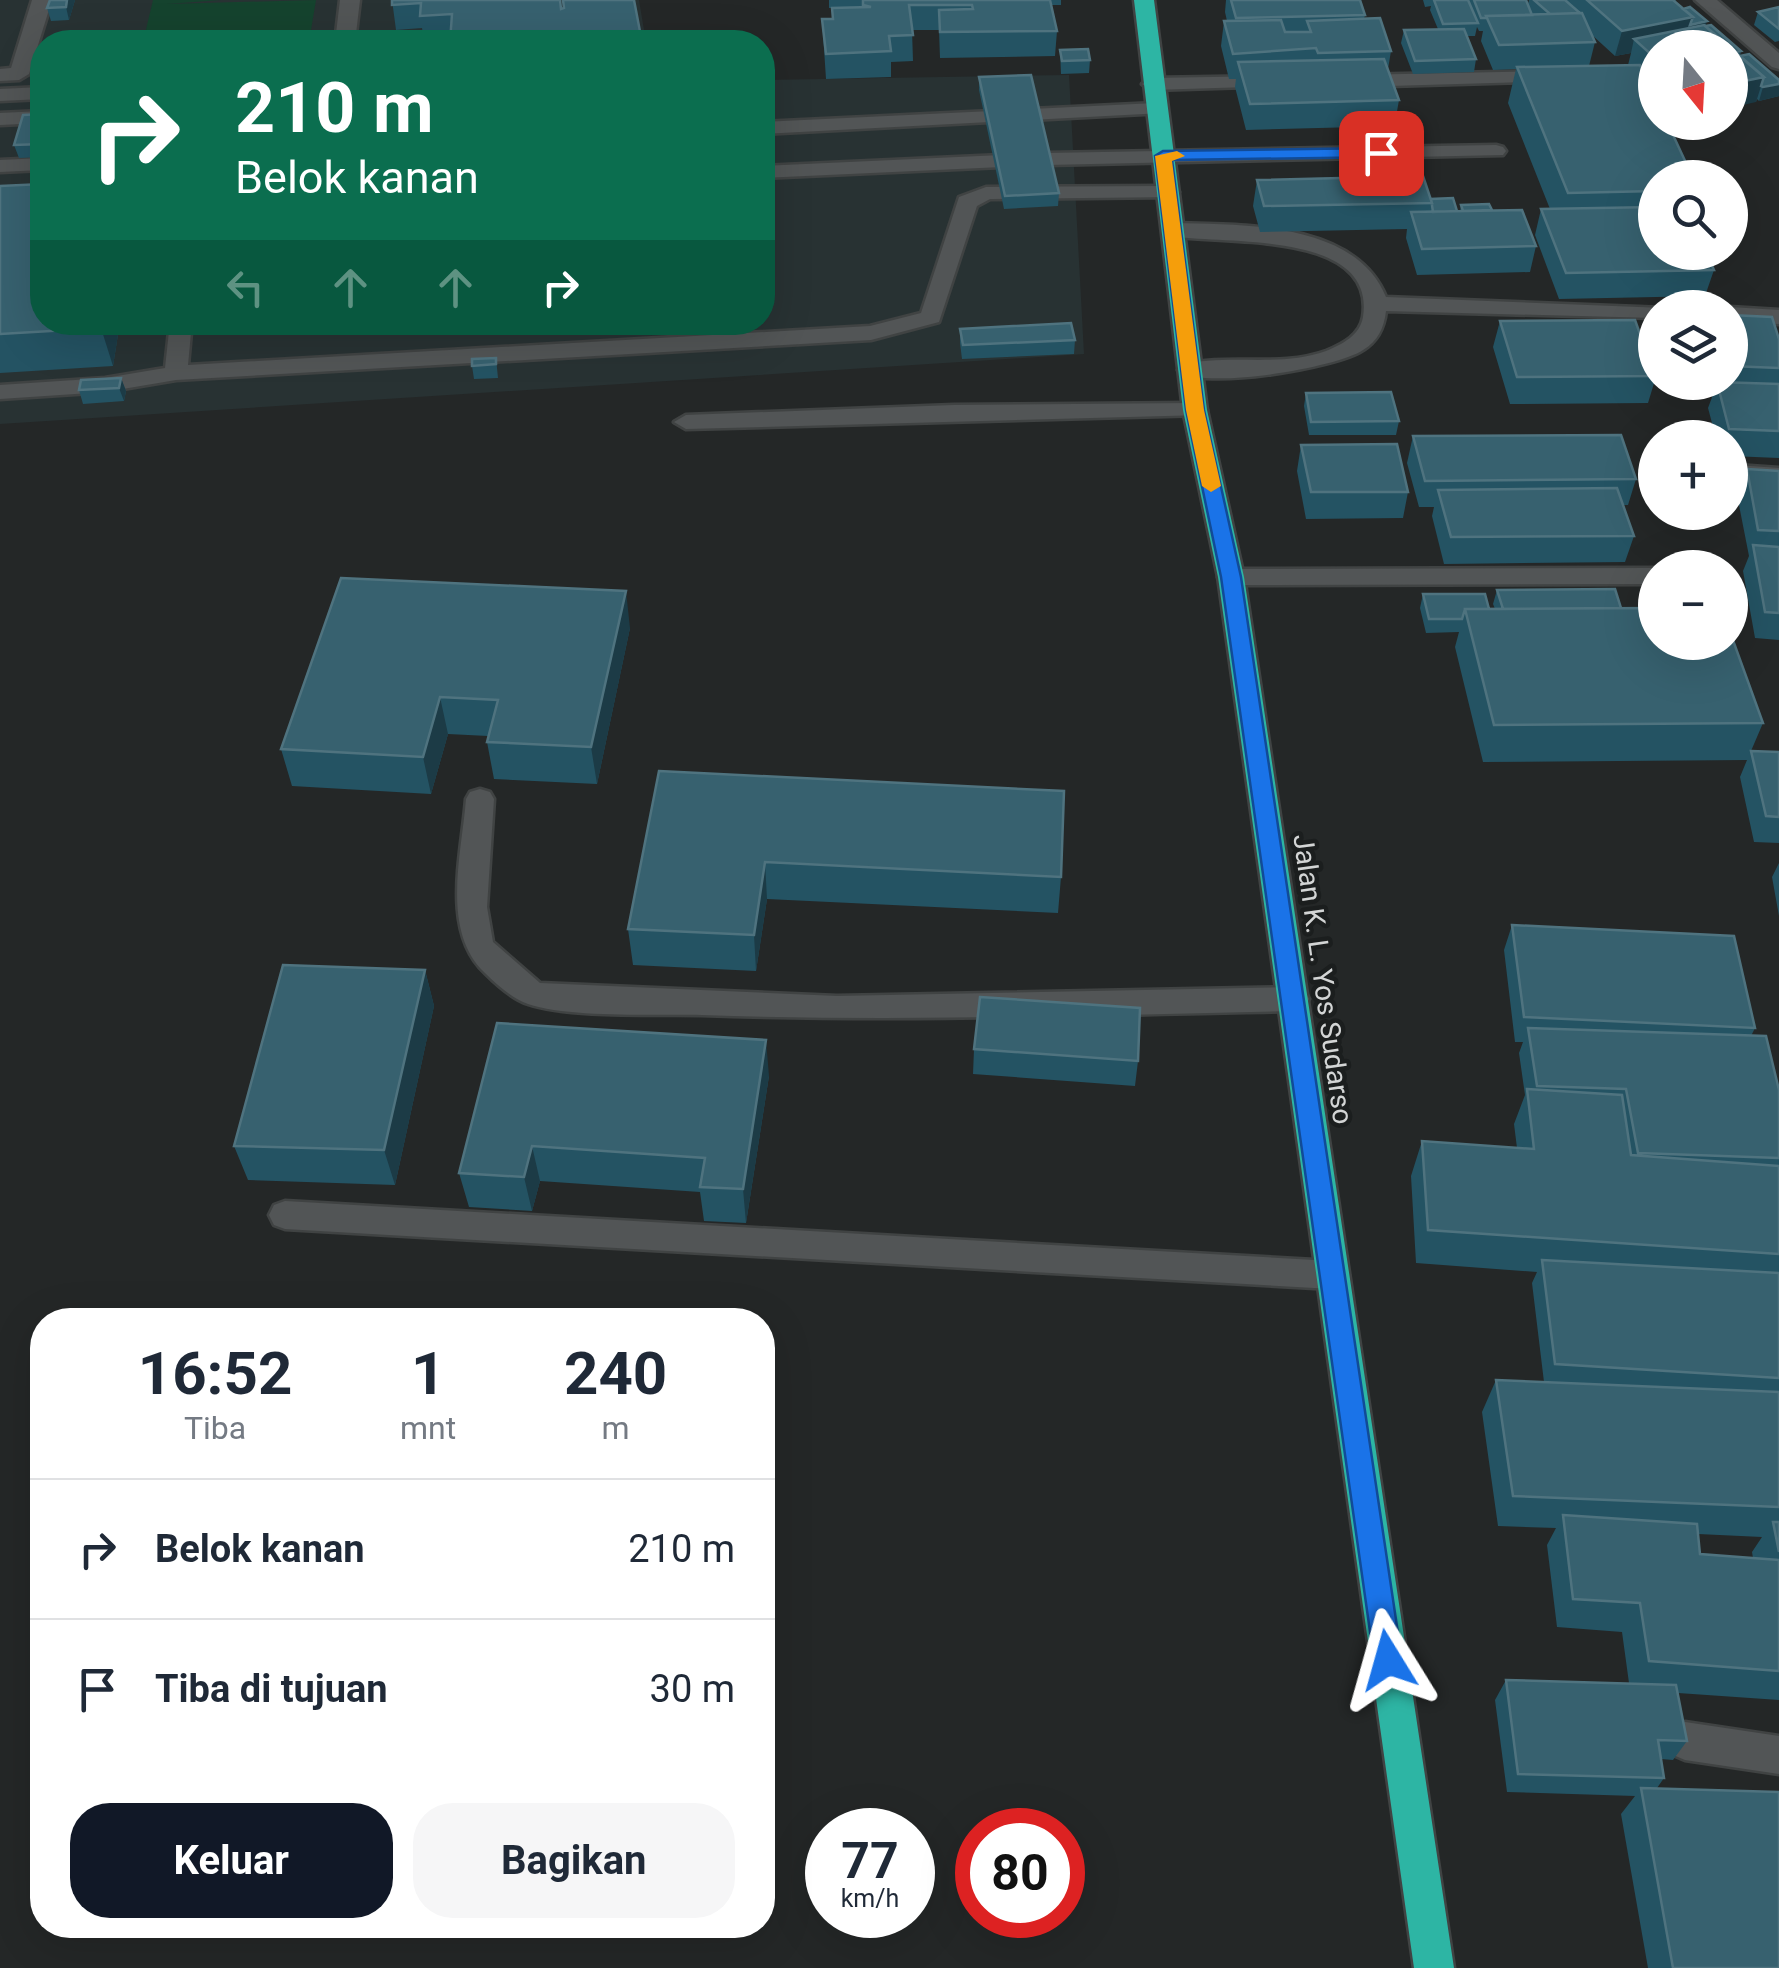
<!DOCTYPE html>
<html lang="id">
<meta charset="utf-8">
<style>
:root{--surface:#fff;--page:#f6f6f7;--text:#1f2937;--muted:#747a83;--line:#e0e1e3;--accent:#111827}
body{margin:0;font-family:Roboto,sans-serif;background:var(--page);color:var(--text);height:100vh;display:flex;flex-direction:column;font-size:38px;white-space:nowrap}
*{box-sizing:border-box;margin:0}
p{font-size:32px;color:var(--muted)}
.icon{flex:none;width:55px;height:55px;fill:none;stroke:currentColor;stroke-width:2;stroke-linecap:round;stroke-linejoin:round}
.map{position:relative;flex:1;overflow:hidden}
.drawer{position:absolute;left:30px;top:1308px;width:745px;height:630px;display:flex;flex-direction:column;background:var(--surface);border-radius:40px;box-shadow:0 10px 40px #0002}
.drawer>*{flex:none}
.guide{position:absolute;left:30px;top:30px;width:745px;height:305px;border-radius:40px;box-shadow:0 10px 40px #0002;background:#0b6e4f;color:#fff;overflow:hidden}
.needle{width:65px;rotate:162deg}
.fabs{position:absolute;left:1638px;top:30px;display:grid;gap:20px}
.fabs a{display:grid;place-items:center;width:110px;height:110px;border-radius:50%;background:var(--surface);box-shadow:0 10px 40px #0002;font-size:50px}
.speed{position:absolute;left:805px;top:1808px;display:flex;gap:20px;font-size:50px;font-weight:700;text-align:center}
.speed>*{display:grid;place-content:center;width:130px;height:130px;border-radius:50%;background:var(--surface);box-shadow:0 10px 40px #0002;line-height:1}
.speed small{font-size:25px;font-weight:400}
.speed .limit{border:15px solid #d22;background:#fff;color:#111}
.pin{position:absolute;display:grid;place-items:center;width:85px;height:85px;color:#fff;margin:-42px;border-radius:20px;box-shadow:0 5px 15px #0006}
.me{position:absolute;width:110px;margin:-55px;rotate:352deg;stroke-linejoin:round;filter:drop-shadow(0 0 8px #0008)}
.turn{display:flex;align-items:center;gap:35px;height:210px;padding:0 40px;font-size:45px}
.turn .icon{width:130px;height:130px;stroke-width:2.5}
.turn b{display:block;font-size:70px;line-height:85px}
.lanes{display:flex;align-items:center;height:95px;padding:0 40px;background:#0003;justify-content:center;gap:50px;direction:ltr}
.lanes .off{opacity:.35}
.eta{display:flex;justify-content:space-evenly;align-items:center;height:170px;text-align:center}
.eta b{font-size:60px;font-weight:700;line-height:70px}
.button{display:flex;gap:20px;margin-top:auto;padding:20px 40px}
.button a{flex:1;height:115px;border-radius:40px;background:var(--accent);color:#fff;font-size:40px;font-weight:700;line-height:115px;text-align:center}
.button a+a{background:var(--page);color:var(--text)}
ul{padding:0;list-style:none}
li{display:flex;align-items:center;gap:30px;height:140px;padding:0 40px;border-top:2px solid var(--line)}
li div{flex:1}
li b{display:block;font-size:38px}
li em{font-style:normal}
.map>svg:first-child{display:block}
.built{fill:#283233}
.green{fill:#15432e}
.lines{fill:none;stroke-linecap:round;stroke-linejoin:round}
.lane-casing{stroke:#404343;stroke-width:5}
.street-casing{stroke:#404343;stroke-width:5}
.highway-casing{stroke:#404343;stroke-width:5}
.lane{fill:#525556;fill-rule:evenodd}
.street{fill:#525556;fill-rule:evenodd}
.highway{fill:#2db5a4;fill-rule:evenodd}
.wall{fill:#245363;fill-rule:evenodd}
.shaded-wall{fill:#1c3b46}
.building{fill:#37616f;stroke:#4f737f;stroke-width:2.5}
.route{fill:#1a73e8;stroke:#114b97;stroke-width:2.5}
.slow{fill:#f59e0b}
.labels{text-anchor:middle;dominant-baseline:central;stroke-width:9;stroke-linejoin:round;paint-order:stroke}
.street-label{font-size:28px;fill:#d3d5d5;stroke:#1b1e1e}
</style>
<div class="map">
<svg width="1779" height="1968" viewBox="0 0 1779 1968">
<rect width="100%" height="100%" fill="#242727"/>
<!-- built -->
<path class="built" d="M0,0H639L646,42H42V322H762L763,80L1069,75L1084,354L0,424Z"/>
<!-- green -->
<path class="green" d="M153,0H221L167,4L316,0L309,42H143Z"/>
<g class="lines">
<defs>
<path id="lane" d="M32,0H52L29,74L19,80L0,81V69L11,68Z
M340,0H360L355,42H335Z
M1554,71L1561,73V81L1355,87L1345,81L1355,75Z
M1274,76L1281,78V86L1152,90L1142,84L1152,78Z
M42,87V99L0,101V89Z
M1156,103L1166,109L1163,113L762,134V122Z
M42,111V123L0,125V113Z
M1496,145L1503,147L1506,151L1503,155L1047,165L762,178V166L1047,153Z
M42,158V170L0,172V160Z
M1168,186L1179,192L1176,197L990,199L977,206L939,322L871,340L176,380L105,392L0,399V385L105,378L165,368L170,322H192L188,365L870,326L921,313L959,197L986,187Z
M1195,403L1207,410L1203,415L686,429L674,422L686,415L954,405Z
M480,789L490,792L494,799L487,907L493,942L540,983L837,996L1294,987L1305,991L1309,999L1305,1007L1294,1011C1097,1015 899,1022 702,1015C656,1014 568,1018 528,1004C513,999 496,984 485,973C440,931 462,853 466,799L470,792Z
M285,1201L1332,1261L1344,1265L1349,1275L1344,1285L1332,1289L285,1229L274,1225L269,1215L274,1205Z"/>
<path id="street" d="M1695,0H1717L1779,53V69L1772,67Z
M1174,223C1242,225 1355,221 1386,297L1664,308H1655V318L1386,311C1384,328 1378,341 1363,350C1337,368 1199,391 1178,370L1182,365C1228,353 1279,368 1326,351C1343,344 1360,335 1363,317C1377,227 1214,246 1166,235L1163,230L1166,225Z
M1730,307L1779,310V324L1730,321Z
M1736,465L1779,468V484L1730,479V467Z
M1655,568L1653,584L1231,585L1218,577L1231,569Z
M1685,1722L1779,1736V1774L1685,1760L1671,1754L1666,1741L1671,1728Z"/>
<path id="highway" d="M1134,0H1154L1207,410L1244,577L1454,1968H1414L1218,577L1183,410Z"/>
</defs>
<!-- lane casing -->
<use href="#lane" class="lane-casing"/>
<!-- street casing -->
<use href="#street" class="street-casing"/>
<!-- highway casing -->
<use href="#highway" class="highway-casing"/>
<!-- lane -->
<use href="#lane" class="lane"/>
<!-- street -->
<use href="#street" class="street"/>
<!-- highway -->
<use href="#highway" class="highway"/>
</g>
<!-- wall -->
<path class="wall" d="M50,0H75L69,20L51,21L47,8Z
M392,0L563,9L634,0L450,39L424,41L422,28L396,30Z
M829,0H1061V5H1051L1057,31L1055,56L940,58L939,30H912L913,61L891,62V77L826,79L822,19H832V8H847H829Z
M1226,0H1360L1365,15L1364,19L1391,51L1388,69L1399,100L1396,117L1407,130L1405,143L1361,144L1357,130L1358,127L1246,130L1235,87L1236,79H1229L1221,46L1224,21H1227L1225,12Z
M1423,0H1526L1528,4L1529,0H1676L1675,2L1705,26L1741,51L1740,56L1779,96L1759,101L1757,99L1756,102L1655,48V90L1649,84L1655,178V252L1714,270L1705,296L1559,299L1535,235L1541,209H1550L1508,103L1516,69L1493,70L1481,41L1483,31H1479L1477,27L1475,36H1467L1476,59L1474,72L1413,74L1401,43L1404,30L1438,29L1430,10L1431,6L1425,7ZM1592,35L1615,56L1631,53L1628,65L1589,66L1595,42Z
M1779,7V41L1775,42L1754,25L1758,12Z
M1060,50L1090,60L1089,73L1061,74Z
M979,77L1059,193L1058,206L1004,209L979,90Z
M42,114V157L19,158L14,145Z
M1257,180L1431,199L1457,211H1460L1461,205L1492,210L1536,246L1530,272L1417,275L1406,238L1407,229L1260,232L1253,206Z
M0,186L42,322H120L113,366L0,373Z
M1730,315L1779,339V458L1730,456V438H1716L1708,408L1714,392L1697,391L1695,382H1730Z
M1500,321L1655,373V380L1648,403L1510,404L1493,347Z
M960,329L1075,340L1074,354L962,359L960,343Z
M496,358L498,378L474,379L472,366Z
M121,378L126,391L124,401L83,404L79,390Z
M1306,393L1399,421L1396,435H1309L1304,406Z
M1413,436L1636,479L1628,505H1623L1634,536L1625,562L1444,564L1432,516L1434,507H1419L1407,463Z
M1301,445L1408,492L1403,518L1306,519L1297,471Z
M1747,469L1779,471V640L1755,638L1743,571L1749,556L1737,495Z
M1497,590L1621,608L1763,723L1751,751L1779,752V843L1754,842L1740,777L1747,760L1483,762L1455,647L1459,632L1426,633L1420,608L1423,594L1489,609H1495L1493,604Z
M630,628L597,784L494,779L487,742L488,736L448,734L431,794L292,786L281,749Z
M659,771L1061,877L1058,913L767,899L756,971L633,965L628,929Z
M1779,863V916L1772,877Z
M1512,925L1755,1028L1751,1036L1779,1090V1700L1678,1693L1687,1741L1673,1760L1661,1759L1664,1778L1657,1788L1779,1968H1648L1621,1814L1635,1796L1507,1792L1495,1700L1506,1680L1629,1683L1622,1632L1557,1627L1547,1545L1556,1528L1498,1526L1482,1412L1496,1380L1544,1382L1532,1283L1537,1272L1416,1263L1411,1176L1422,1141L1517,1148L1514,1124L1525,1095L1519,1053L1523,1042H1515L1504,950ZM1698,1534L1762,1537L1752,1552L1753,1558L1700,1554Z
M425,970L434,1006L395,1185L248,1180L234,1146Z
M497,1023L769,1076L746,1223L704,1221L700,1192L540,1181L532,1211L469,1207L459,1173Z
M974,1049L1138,1061L1135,1086L973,1074Z"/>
<!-- shaded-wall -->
<path class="shaded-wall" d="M67,0H75L69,20L66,7Z
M1693,17L1707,21L1703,34L1634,39L1631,53L1615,56L1622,31Z
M1764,77L1756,102L1730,108V84Z
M1779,84V96L1759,101L1763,87Z
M102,322H120L113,366L101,328Z
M121,378L126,391L124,401L119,388Z
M626,591L630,628L597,784L591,747Z
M440,697L448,734L431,794L423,757Z
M765,862L767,899L756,971L754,935Z
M425,970L434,1006L395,1185L384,1150Z
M766,1040L769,1076L746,1223L743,1189Z
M532,1146L540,1181L532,1211L524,1177Z"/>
<!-- building -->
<path class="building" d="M50,0H67L66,7L47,8Z
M392,0H560L561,9L564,8L563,0H634L642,42H450L452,14L420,16L421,3L392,5Z
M863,0H1050L1057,31L940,32L939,10L973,9L972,5H909L913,35L889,36L891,51L826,54L822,19H833L832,8L871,7L863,5Z
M1231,0H1360L1365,15L1236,18Z
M1434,0H1468L1478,23L1443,24Z
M1474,0H1526L1532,15L1486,16L1487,18H1481Z
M1534,0H1565L1580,13L1550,14Z
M1587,0H1673L1693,17L1622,31Z
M1690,7L1707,21L1690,25L1693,17L1683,9Z
M1779,7V29L1758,12Z
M1582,13L1595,42L1499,45L1486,16Z
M1380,18L1391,51L1318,53L1316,48L1233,54L1224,21L1281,20L1285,32H1311L1307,21Z
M1704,25L1730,48H1655V58L1634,39Z
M1711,25L1741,51L1736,52L1705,26Z
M1464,29L1476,59L1415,61L1404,30Z
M127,36L126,42H80L81,38Z
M1730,48L1764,77L1730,84Z
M1088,49L1090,60L1062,61L1060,50Z
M1749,54L1779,80V84L1763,87L1761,86L1764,77L1740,56Z
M1384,59L1399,100L1250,104L1238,62Z
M1640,65L1655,97V122H1667L1693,178H1655V191L1568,193L1517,67Z
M1031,75L1059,193L1005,196L979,77Z
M42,114V144L14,145L23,115Z
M1403,116L1407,130L1363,131L1359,117Z
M1387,175L1388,177L1352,178L1351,176Z
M1423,176L1432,203L1264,206L1257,180Z
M42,184V322H102L101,328L0,334V186Z
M1453,198L1457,211L1433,212L1431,199Z
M1489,204L1492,210L1463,211L1461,205Z
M1655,207V252H1706L1714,270L1566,273L1541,209Z
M1522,210L1536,246L1422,249L1411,212Z
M1730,315L1772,317L1779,339V368L1730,366Z
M1635,320L1655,376L1517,377L1500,321Z
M1071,323L1075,340L963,345L960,329Z
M496,358V364L472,366V359Z
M121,378L119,388L79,390L81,380Z
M1717,382L1779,384V431L1729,429Z
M1391,392L1399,421L1311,422L1306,393Z
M1621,435L1636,479L1425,481L1413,436Z
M1397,444L1408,492H1311L1301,445Z
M1747,469L1779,471V531L1758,530Z
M1617,488L1634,536L1451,537L1438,490Z
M1753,545L1779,547V613L1765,612Z
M341,578L626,591L591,747L487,742L498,700L440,697L423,757L281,749Z
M1615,589L1621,608L1503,609L1497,590Z
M1423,594H1485L1489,609H1465L1462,619H1429Z
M1655,608V642H1730V632L1763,723L1494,725L1465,609Z
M1751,751L1779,752V817L1766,816Z
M659,771L1064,791L1061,877L765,862L754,935L628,929Z
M1512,925L1734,936L1755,1028L1524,1017Z
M283,965L425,970L384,1150L234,1146Z
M980,997L1140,1008L1138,1061L974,1049Z
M497,1023L766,1040L743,1189L700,1187L705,1158L532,1146L524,1177L459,1173Z
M1528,1028L1766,1036L1779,1090V1158L1638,1153L1626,1089L1537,1086Z
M1527,1089L1622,1095L1631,1155L1779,1166V1254L1428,1230L1422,1141L1534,1149Z
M1542,1260L1779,1273V1378L1555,1364Z
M1496,1380L1779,1392V1507L1513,1496Z
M1563,1515L1697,1524L1700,1554L1779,1560V1671L1649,1661L1640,1603L1573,1599Z
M1773,1522H1779V1552Z
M1506,1680L1676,1685L1687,1741L1658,1740L1664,1778L1518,1774Z
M1641,1788L1779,1792V1968H1673Z"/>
<!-- route -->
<path class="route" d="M1381,148L1389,153L1387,157L1172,160L1204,410L1241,577L1402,1660L1398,1670L1388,1674L1378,1670L1374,1660L1221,577L1186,410L1155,156L1163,151Z"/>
<!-- slow -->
<path class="slow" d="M1177,151L1185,156L1172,161L1204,410L1221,486L1211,492L1202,486L1186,410L1155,156Z"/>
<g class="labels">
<!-- street labels -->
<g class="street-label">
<text transform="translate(1323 979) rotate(82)">Jalan K. L. Yos Sudarso</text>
</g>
</g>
</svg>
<div class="fabs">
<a><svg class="needle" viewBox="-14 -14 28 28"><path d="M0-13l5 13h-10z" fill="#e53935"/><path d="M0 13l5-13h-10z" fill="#747a83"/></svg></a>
<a><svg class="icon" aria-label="search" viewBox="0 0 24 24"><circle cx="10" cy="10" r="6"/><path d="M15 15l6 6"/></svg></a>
<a><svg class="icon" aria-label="layers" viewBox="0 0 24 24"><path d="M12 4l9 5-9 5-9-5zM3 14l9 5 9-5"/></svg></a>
<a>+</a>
<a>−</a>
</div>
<div class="speed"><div>77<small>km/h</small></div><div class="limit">80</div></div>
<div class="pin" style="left:1381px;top:153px;background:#d93025"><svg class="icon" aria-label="arrive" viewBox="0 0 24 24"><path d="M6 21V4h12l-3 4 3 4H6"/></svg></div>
<svg class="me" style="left:1388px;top:1660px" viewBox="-20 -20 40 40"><path d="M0-17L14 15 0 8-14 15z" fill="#1a73e8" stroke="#fff" stroke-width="4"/></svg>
<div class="guide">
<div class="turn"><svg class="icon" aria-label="right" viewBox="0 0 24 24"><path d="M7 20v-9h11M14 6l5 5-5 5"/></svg><div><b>210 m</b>Belok kanan</div></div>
<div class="lanes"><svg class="icon off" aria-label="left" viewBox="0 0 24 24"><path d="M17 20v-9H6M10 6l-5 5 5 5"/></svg><svg class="icon off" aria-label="ahead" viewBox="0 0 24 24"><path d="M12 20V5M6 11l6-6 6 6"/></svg><svg class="icon off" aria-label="ahead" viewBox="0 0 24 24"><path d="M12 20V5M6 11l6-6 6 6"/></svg><svg class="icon" aria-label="right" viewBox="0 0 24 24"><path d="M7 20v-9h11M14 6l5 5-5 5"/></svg></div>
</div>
<section class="drawer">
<div class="eta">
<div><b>16:52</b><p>Tiba</p></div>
<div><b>1</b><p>mnt</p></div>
<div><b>240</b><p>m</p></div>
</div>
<ul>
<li><svg class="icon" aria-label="right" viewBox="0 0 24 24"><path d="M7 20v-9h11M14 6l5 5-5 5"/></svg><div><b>Belok kanan</b></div><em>210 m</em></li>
<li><svg class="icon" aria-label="arrive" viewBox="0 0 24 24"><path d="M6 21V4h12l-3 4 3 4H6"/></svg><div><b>Tiba di tujuan</b></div><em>30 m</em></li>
</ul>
<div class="button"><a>Keluar</a><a>Bagikan</a></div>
</section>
</div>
